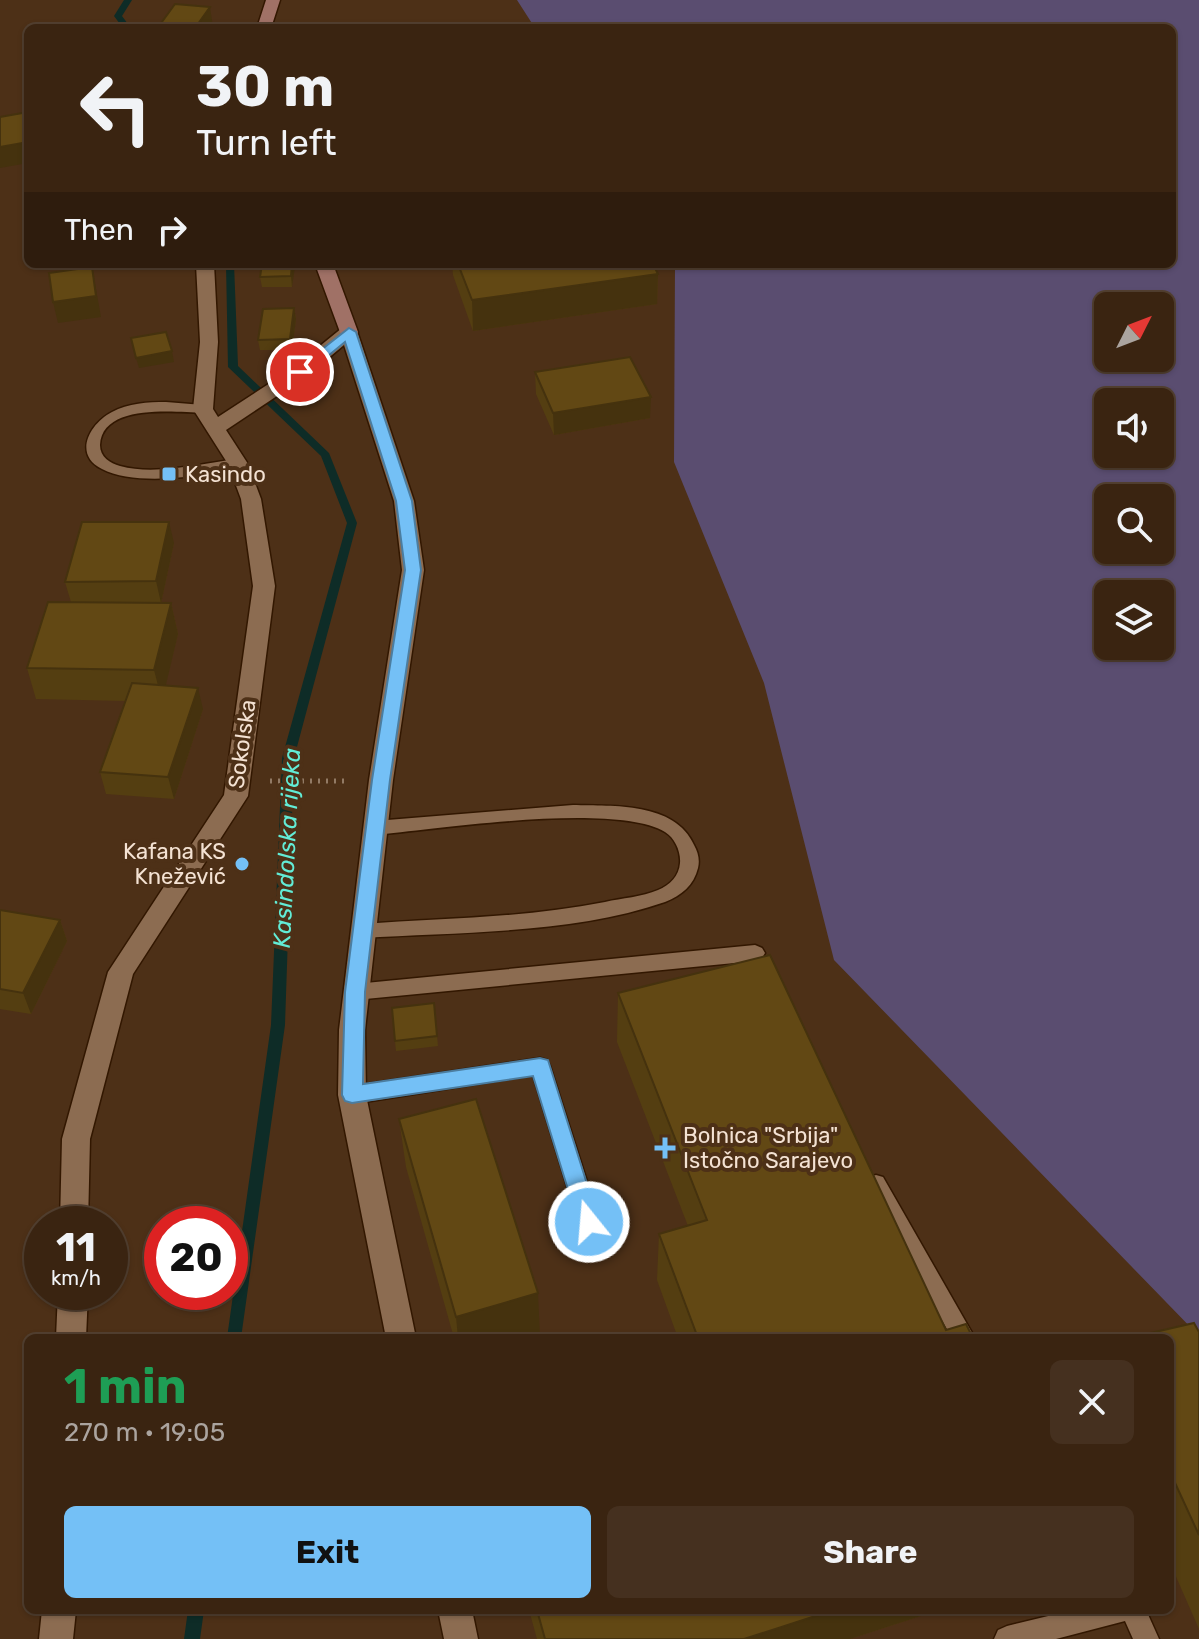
<!DOCTYPE html>
<meta charset="utf-8">
<style>
:root{--surface:#3a2411;--page:#45301f;--text:#f1f3f6;--muted:#aba49f;--line:#544131;--accent:#74c0f6}
body{margin:0;font-family:Rubik,sans-serif;background:var(--page);color:var(--text);height:100vh;display:flex;flex-direction:column;font-size:30px;white-space:nowrap}
*{box-sizing:border-box;margin:0}
p{font-size:26px;color:var(--muted)}
.icon{flex:none;width:44px;height:44px;fill:none;stroke:currentColor;stroke-width:2;stroke-linecap:round;stroke-linejoin:round}
.map{position:relative;flex:1;overflow:hidden}
.panel{position:absolute;left:24px;top:1334px;width:1150px;height:280px;display:flex;flex-direction:column;background:var(--surface);border-radius:12px;box-shadow:0 2px 6px #0004,0 0 0 2px var(--line)}
.panel>*{flex:none}
.hud{position:absolute;left:24px;top:24px;width:1152px;height:244px;border-radius:12px;box-shadow:0 2px 6px #0004,0 0 0 2px var(--line);background:#3a2411;color:var(--text);overflow:hidden}
.needle{width:52px;rotate:48deg}
.buttons{position:absolute;left:1094px;top:292px;display:grid;gap:16px}
.buttons a{display:grid;place-items:center;width:80px;height:80px;border-radius:12px;background:var(--surface);box-shadow:0 2px 6px #0004,0 0 0 2px var(--line);font-size:40px}
.speed{position:absolute;left:24px;top:1206px;display:flex;gap:16px;font-size:40px;font-weight:700;text-align:center}
.speed>*{display:grid;place-content:center;width:104px;height:104px;border-radius:50%;background:var(--surface);box-shadow:0 2px 6px #0004,0 0 0 2px var(--line);line-height:1}
.speed small{font-size:20px;font-weight:400}
.speed .limit{border:12px solid #d22;background:#fff;color:#111}
.pin{position:absolute;display:grid;place-items:center;width:68px;height:68px;color:#fff;margin:-34px;border:4px solid #fff;border-radius:50%;box-shadow:0 2px 8px #0007}
.me{position:absolute;width:88px;margin:-44px;rotate:343deg;stroke-linejoin:round;filter:drop-shadow(0 0 6px #0008)}
.turn{display:flex;align-items:center;gap:28px;height:168px;padding:0 40px;font-size:36px}
.turn .icon{width:104px;height:104px;stroke-width:2.5}
.turn b{display:block;font-size:56px;line-height:68px}
.then{display:flex;align-items:center;height:76px;padding:0 40px;background:#0003;gap:16px;font-size:30px}
.round{display:grid;place-items:center;flex:none;width:84px;height:84px;border-radius:12px;background:var(--page)}
.headline{display:flex;align-items:center;justify-content:space-between;height:136px;padding:0 40px}
h1{font-size:48px;font-weight:700;line-height:60px;color:#1e9e55}
.action{display:flex;gap:16px;margin-top:auto;padding:16px 40px}
.action a{flex:1;height:92px;border-radius:12px;background:var(--accent);color:#111;font-size:32px;font-weight:700;line-height:92px;text-align:center}
.action a+a{background:var(--page);color:var(--text)}
.map>svg:first-child{display:block}
.green{fill:#5a4d70;fill-rule:evenodd}
.lines{fill:none;stroke-linecap:round;stroke-linejoin:round}
.stream{fill:#0e2c27;fill-rule:evenodd}
.lane-casing{stroke:#321700;stroke-width:3}
.street-casing{stroke:#321700;stroke-width:3}
.secondary-casing{stroke:#321700;stroke-width:3}
.path{stroke:#927a65;stroke-width:5;stroke-dasharray:2 6;stroke-linecap:butt}
.lane{fill:#8c6c51;fill-rule:evenodd}
.street{fill:#8c6c51;fill-rule:evenodd}
.secondary{fill:#a07166;fill-rule:evenodd}
.wall{fill:#543e11}
.shaded-wall{fill:#45320e}
.building{fill:#624814;stroke:#45320e;stroke-width:2}
.route{fill:#74c0f6;stroke:#4b7da0;stroke-width:2}
.poi-dot{fill:#74c0f6;stroke:#4d3017;stroke-width:3}
.labels{text-anchor:middle;dominant-baseline:central;stroke-width:8;stroke-linejoin:round;paint-order:stroke}
.poi-label{font-size:22px;fill:#f4e2d3;stroke:#4d3017;text-anchor:start}
.street-label{font-size:22px;fill:#f4e2d3;stroke:#4d3017}
.water-label{font-size:24px;font-style:italic;fill:#62ecd6;stroke:#4d3017}
</style>
<div class="map">
<svg width="1199" height="1639" viewBox="0 0 1199 1639">
<rect width="100%" height="100%" fill="#4d3017"/>
<!-- green -->
<path class="green" d="M517,0H1199V1336L834,960L764,683L674,462L675,264H1172V28H535ZM1108,306H1160V358H1108ZM1108,402H1160V454H1108ZM1108,498H1160V550H1108ZM1108,594H1160V646H1108Z"/>
<g class="lines">
<!-- stream -->
<path class="stream" d="M124,0H132L122,16L131,28H123L114,16Z
M226,264H234L238,366L329,453L357,523L294,758L285,1025L241,1338H227L271,1025L282,758L347,523L321,456L228,367Z
M188,1610H204L200,1639H184Z"/>
<defs>
<path id="lane" d="M166,402L203,405L210,409L203,413C176,412 102,403 100,445C100,457 110,463 120,466C156,476 201,463 238,459L245,464L243,467C207,476 136,487 102,469C73,455 89,424 112,412C128,403 148,402 166,402Z
M573,805C613,806 675,802 694,845C698,852 700,860 698,868C694,885 681,896 665,902C573,934 459,932 362,938L355,936L353,931L355,926L362,924C443,918 525,918 605,902C622,898 642,897 658,890C670,885 679,876 680,863C681,852 675,838 665,832C614,802 438,829 375,835L366,828L375,821Z
M755,945L762,948L765,953L762,958L755,961L355,1000L348,998L345,992L348,986L355,984Z
M540,1058L547,1060L550,1066L600,1222L597,1229L589,1231L581,1229L578,1222L533,1075L352,1104L345,1101L342,1095L345,1089L352,1086Z
M876,1175L883,1177L975,1338H952L865,1184L869,1177Z
M1073,1610H1146L1159,1639H1133L1125,1621L1056,1639H994L998,1630L1007,1626Z"/>
<path id="street" d="M196,264H214L218,342L213,409L218,417L293,368L342,328H356L414,501L424,570L393,780L365,1030L366,1095L416,1338H386L338,1095L339,1030L369,780L402,570L394,501L344,345L307,376L226,430L248,464L261,499L275,586L248,796L133,974L90,1139L88,1224H60L62,1139L108,972L224,795L253,586L241,499L228,464L193,409L200,342Z
M58,1292H88L86,1338H56Z
M42,1610H76L73,1639H39Z
M438,1610H472L478,1639H444Z"/>
<path id="secondary" d="M266,0H280L271,28H257Z
M315,264H333L358,332L356,336H342L340,332Z"/>
</defs>
<!-- lane casing -->
<use href="#lane" class="lane-casing"/>
<!-- street casing -->
<use href="#street" class="street-casing"/>
<!-- secondary casing -->
<use href="#secondary" class="secondary-casing"/>
<!-- path -->
<path class="path" d="M270,781H348"/>
<!-- lane -->
<use href="#lane" class="lane"/>
<!-- street -->
<use href="#street" class="street"/>
<!-- secondary -->
<use href="#secondary" class="secondary"/>
</g>
<!-- wall -->
<path class="wall" d="M262,264H294L292,287H262L260,277Z
M452,264H653L658,274L657,304L473,331L453,275Z
M294,308L296,319L292,350H260L258,340Z
M535,372L650,418L554,435L536,394Z
M174,543L161,603H171L178,634L165,686L203,709L174,799L106,794L100,772L126,701L36,699L27,668L71,602L65,582Z
M0,910L60,920L67,941L31,1014L0,1009Z
M618,993L946,1330L973,1338H678L657,1280L659,1234L688,1226L617,1042Z
M434,1003L438,1046L396,1051L395,1041Z
M399,1119L540,1338H454L406,1167Z
M1199,1332V1629L1170,1563V1338Z
M529,1610H939L850,1639H537Z"/>
<!-- shaded-wall -->
<path class="shaded-wall" d="M210,7L213,27L212,28H195Z
M28,142V163L0,168V147Z
M292,264H294L295,267L292,287L291,276Z
M92,267L101,317L58,323L53,302Z
M658,274L657,304L473,331L472,300Z
M294,308L296,319L292,350L290,339Z
M172,351L174,362L139,368L136,358Z
M651,397L650,418L554,435L553,413Z
M169,522L174,543L161,603L156,581Z
M171,603L178,634L162,701L154,670Z
M198,688L203,709L174,799L168,777Z
M60,920L67,941L31,1014L23,993Z
M538,1293L540,1338H458L456,1317Z
M834,1610H939L850,1639H744Z"/>
<!-- building -->
<path class="building" d="M175,4L210,7L195,28L159,26Z
M28,112V142L0,147V117Z
M262,264H292L291,276L260,277Z
M458,264H653L658,274L472,300Z
M92,267L96,296L53,302L49,273Z
M294,308L290,339L258,340L263,309Z
M166,332L172,351L136,358L131,338Z
M630,357L651,397L553,413L535,372Z
M82,522H169L156,581L65,582Z
M48,602L171,603L154,670L27,668Z
M132,683L198,688L168,777L100,772Z
M0,910L60,920L23,993L0,989Z
M770,955L946,1330L966,1324L973,1338H698L659,1234L707,1220L618,993Z
M434,1003L437,1036L395,1041L392,1008Z
M476,1099L538,1293L456,1317L399,1119Z
M1194,1323L1199,1332V1535L1170,1472V1338H1129Z
M537,1610H834L744,1639H545Z"/>
<!-- route -->
<path class="route" d="M349,328L356,332L412,501L421,570L390,780L365,992L363,1084L540,1058L548,1060L599,1222L596,1229L589,1232L581,1229L578,1222L533,1076L352,1103L345,1101L342,1095L345,992L372,780L405,570L396,501L345,342L305,375L300,376L293,372Z"/>
<!-- markers -->
<g class="poi-dot">
<rect x="161" y="466" width="16" height="16" rx="4"/>
<circle cx="242" cy="864" r="8"/>
<path d="M661 1136h8v8h8v8h-8v8h-8v-8h-8v-8h8z"/>
</g>
<g class="labels">
<!-- poi labels -->
<g class="poi-label">
<text x="185" y="474">Kasindo</text>
<text x="226" y="851" text-anchor="end">Kafana KS<tspan x="226" dy="25">Knežević</tspan></text>
<text x="683" y="1135">Bolnica "Srbija"<tspan x="683" dy="25">Istočno Sarajevo</tspan></text>
</g>
<!-- street labels -->
<g class="street-label">
<text transform="translate(242 744) rotate(-82)">Sokolska</text>
</g>
<!-- water labels -->
<g class="water-label">
<text transform="translate(287 848) rotate(-87)">Kasindolska rijeka</text>
</g>
</g>
</svg>
<div class="buttons">
<a><svg class="needle" viewBox="-14 -14 28 28"><path d="M0-13l5 13h-10z" fill="#e53935"/><path d="M0 13l5-13h-10z" fill="#aba49f"/></svg></a>
<a><svg class="icon" aria-label="sound" viewBox="0 0 24 24"><path d="M4 9h4l5-4v14l-5-4H4zM17 9q2 3 0 6"/></svg></a>
<a><svg class="icon" aria-label="search" viewBox="0 0 24 24"><circle cx="10" cy="10" r="6"/><path d="M15 15l6 6"/></svg></a>
<a><svg class="icon" aria-label="layers" viewBox="0 0 24 24"><path d="M12 4l9 5-9 5-9-5zM3 14l9 5 9-5"/></svg></a>
</div>
<div class="speed"><div>11<small>km/h</small></div><div class="limit">20</div></div>
<div class="pin" style="left:300px;top:372px;background:#d93025"><svg class="icon" aria-label="arrive" viewBox="0 0 24 24"><path d="M6 21V4h12l-3 4 3 4H6"/></svg></div>
<svg class="me" style="left:589px;top:1222px" viewBox="-20 -20 40 40"><circle r="17" fill="#74c0f6" stroke="#fff" stroke-width="3"/><path d="M0-11L8 9 0 5-8 9z" fill="#fff"/></svg>
<div class="hud">
<div class="turn"><svg class="icon" aria-label="left" viewBox="0 0 24 24"><path d="M17 20v-9H6M10 6l-5 5 5 5"/></svg><div><b>30 m</b>Turn left</div></div>
<div class="then">Then<svg class="icon" aria-label="right" viewBox="0 0 24 24"><path d="M7 20v-9h11M14 6l5 5-5 5"/></svg></div>
</div>
<section class="panel">
<div class="headline"><div><h1>1 min</h1><p>270 m · 19:05</p></div><a class="round"><svg class="icon" aria-label="close" viewBox="0 0 24 24"><path d="M6 6l12 12M18 6L6 18"/></svg></a></div>
<div class="action"><a>Exit</a><a>Share</a></div>
</section>
</div>
